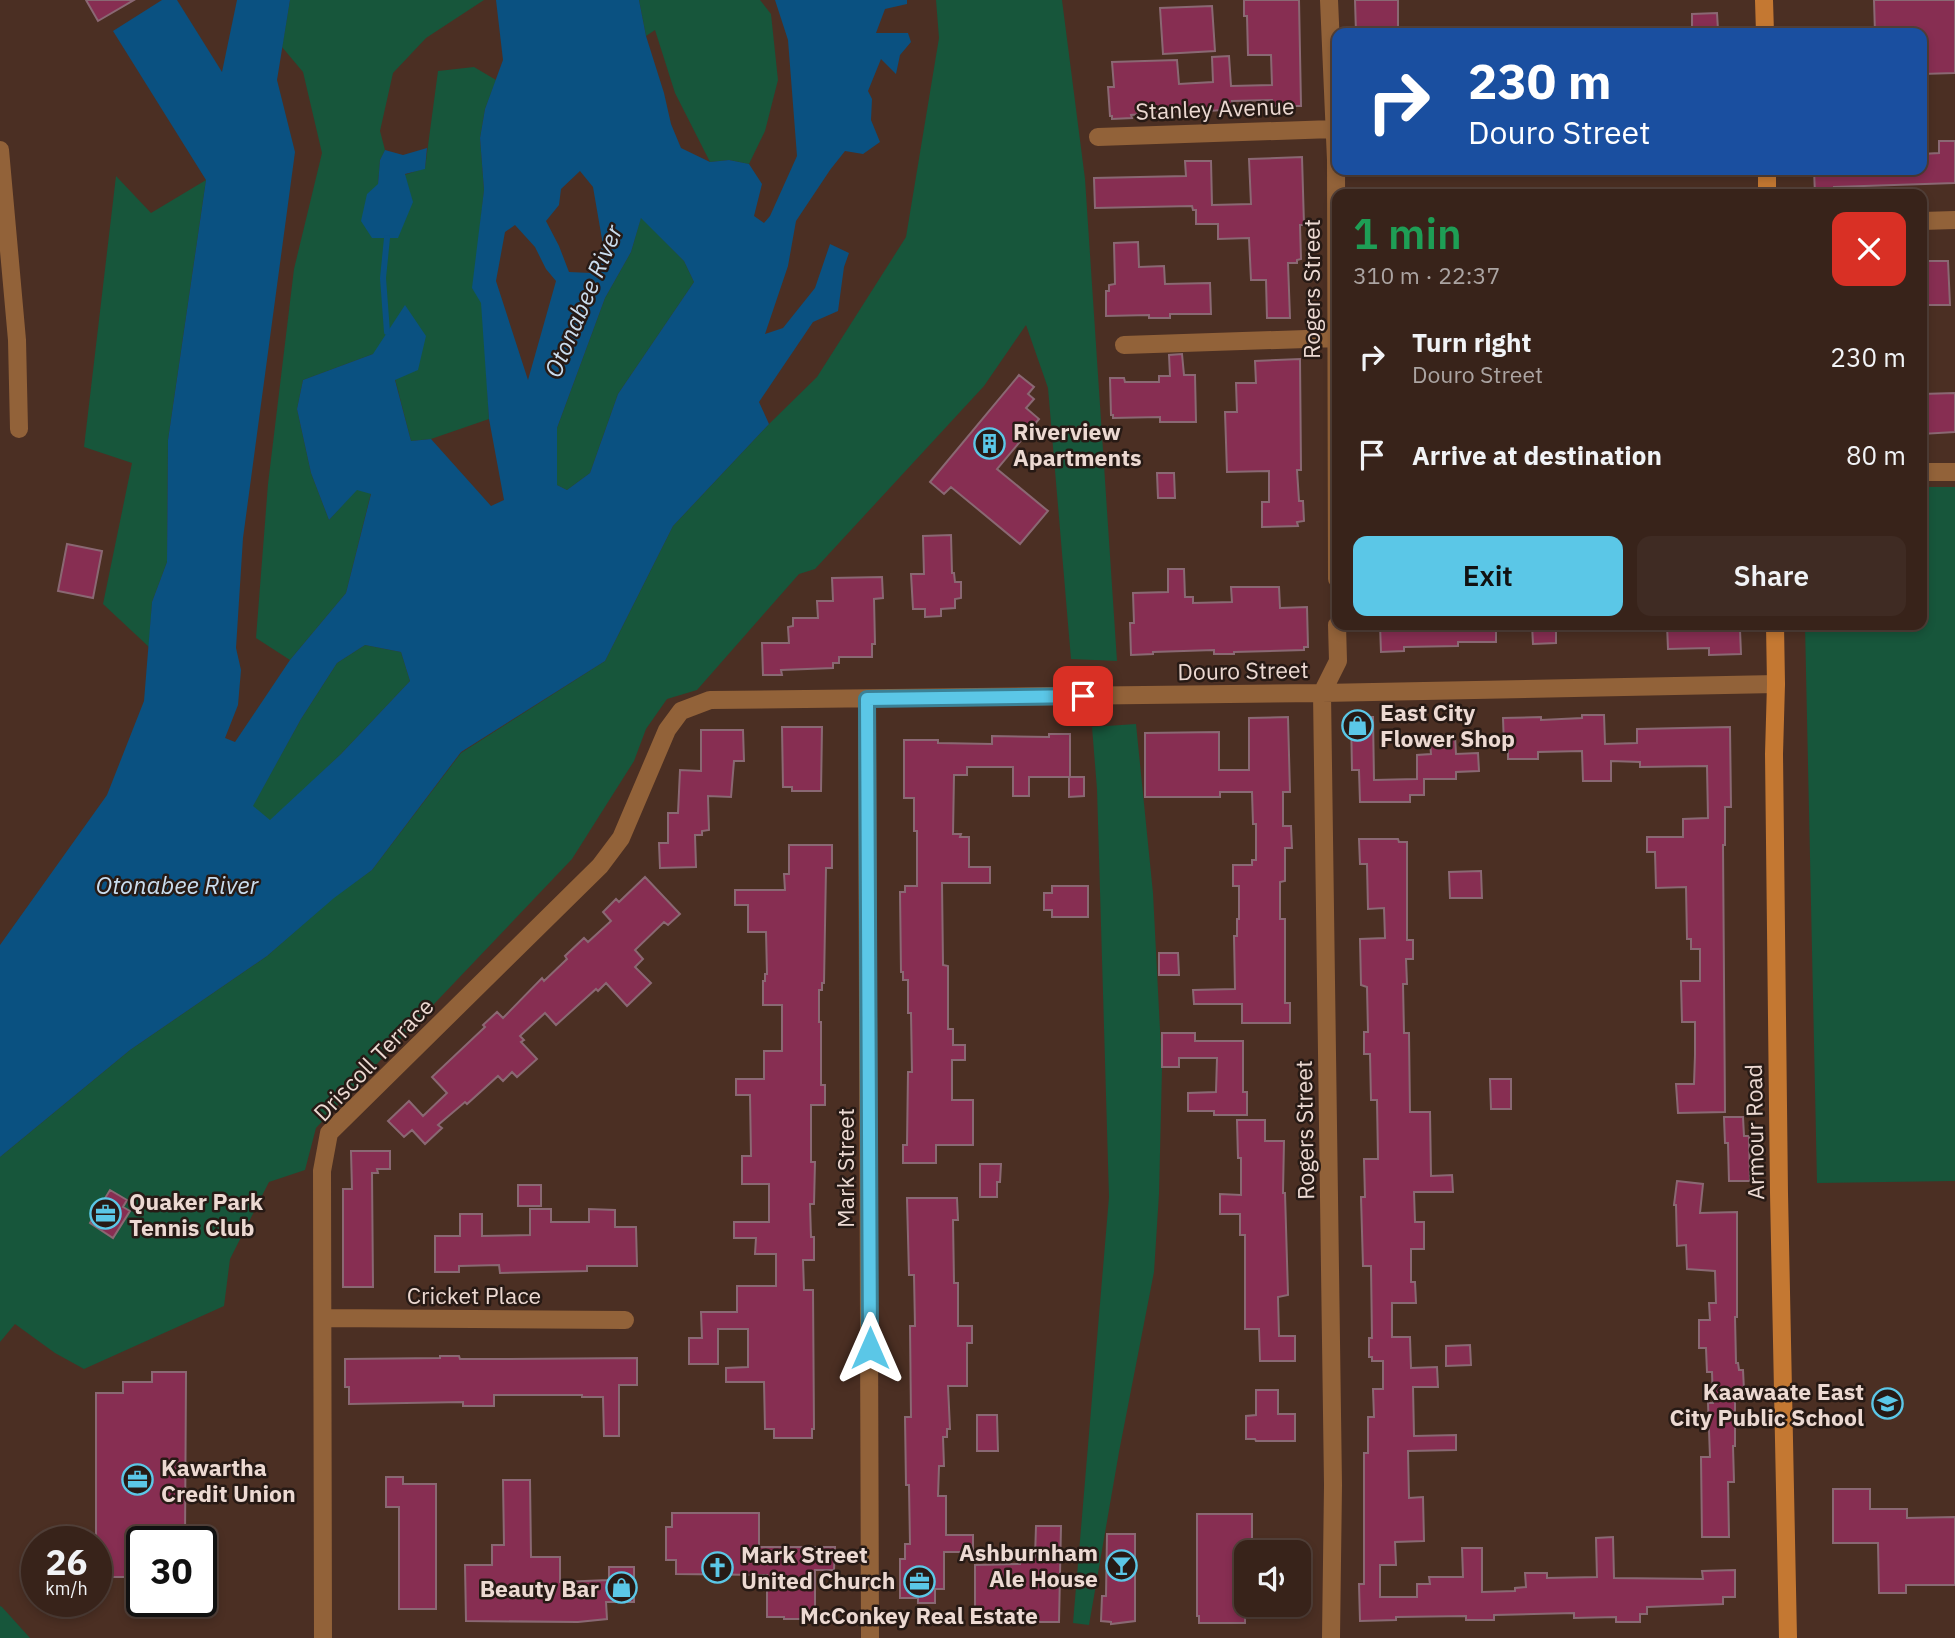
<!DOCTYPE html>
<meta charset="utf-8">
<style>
:root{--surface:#38231a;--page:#3f2b23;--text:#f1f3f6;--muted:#aba4a2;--line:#524039;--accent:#5bc7e7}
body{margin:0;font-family:"IBM Plex Sans",sans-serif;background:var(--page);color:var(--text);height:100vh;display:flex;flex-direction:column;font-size:26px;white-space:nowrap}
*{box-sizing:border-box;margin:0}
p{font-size:23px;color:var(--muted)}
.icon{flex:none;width:38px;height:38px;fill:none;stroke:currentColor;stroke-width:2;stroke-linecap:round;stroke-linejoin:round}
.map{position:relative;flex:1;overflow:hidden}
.panel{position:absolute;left:1332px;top:189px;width:595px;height:441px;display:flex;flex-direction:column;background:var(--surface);border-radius:14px;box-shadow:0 4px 10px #0003,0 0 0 2px var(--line)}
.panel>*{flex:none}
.top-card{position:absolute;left:1332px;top:28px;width:595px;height:147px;border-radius:14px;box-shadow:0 4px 10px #0003,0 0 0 2px var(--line);background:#1a4fa0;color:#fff;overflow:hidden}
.controls{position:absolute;left:1234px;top:1540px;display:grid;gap:14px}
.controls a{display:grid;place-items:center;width:77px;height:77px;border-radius:14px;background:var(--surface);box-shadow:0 4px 10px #0003,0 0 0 2px var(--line);font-size:35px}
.speed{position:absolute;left:21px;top:1526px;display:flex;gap:14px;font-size:35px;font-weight:700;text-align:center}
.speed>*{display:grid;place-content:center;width:91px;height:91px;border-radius:50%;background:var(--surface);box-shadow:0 4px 10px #0003,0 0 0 2px var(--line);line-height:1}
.speed small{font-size:18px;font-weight:400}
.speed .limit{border:4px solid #111;border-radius:10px;background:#fff;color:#111}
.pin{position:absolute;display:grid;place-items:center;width:60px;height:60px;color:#fff;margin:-30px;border-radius:14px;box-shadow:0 4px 10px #0006}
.me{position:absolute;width:77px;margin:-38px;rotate:0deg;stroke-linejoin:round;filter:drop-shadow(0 0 5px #0008)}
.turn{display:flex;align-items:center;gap:24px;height:147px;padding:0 21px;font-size:32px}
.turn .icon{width:91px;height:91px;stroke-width:2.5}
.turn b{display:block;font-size:49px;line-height:60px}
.round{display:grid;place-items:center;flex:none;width:74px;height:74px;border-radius:14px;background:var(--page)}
.head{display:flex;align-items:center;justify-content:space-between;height:119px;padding:0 21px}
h1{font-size:42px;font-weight:600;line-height:52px;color:#1e9e55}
.button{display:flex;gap:14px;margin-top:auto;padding:14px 21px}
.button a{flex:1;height:80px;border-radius:14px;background:var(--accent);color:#111;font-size:28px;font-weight:600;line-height:80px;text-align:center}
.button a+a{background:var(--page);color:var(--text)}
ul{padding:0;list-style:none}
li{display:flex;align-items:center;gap:21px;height:98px;padding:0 21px}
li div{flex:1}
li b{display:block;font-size:26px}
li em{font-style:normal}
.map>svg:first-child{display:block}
.green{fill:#17563b}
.water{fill:#0a5181;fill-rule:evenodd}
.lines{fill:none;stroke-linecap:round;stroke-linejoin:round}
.stream{stroke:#0a5181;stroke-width:6}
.building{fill:#872e52;stroke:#8a6873;stroke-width:2}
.minor{stroke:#926239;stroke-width:18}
.secondary{stroke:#c47832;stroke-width:18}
.route-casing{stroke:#3b8196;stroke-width:18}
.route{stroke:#5bc7e7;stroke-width:12}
.labels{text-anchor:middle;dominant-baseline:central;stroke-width:5;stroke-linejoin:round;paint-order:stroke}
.street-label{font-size:23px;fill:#ecd9d2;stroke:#271a15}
.poi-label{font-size:23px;font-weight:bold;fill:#ecd9d2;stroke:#271a15;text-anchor:start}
.water-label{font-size:24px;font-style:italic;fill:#caddee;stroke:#271a15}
</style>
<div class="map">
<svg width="1955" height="1638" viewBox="0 0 1955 1638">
<rect width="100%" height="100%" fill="#4b2f23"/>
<!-- green -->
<path class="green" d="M290,0H484L426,38L393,73L380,131L385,150L380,160L378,184L425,168L438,71L474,67L496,80L485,109L480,138L484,190L479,237L489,419L431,439L411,441L395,379L373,354L303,380L297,409L311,473L329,520L357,489L371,493L346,593L290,660L256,638L268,484L294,269L322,153L303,72L282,47Z
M639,0H760L771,14L778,80L765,131L749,164L729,160L710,162L675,93L655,30L646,36Z
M936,0H1062L1085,179L1117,661L1071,659L1048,388L1026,325L984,386L815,569L799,574L697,690L667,699L646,729L634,761L572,859L316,1128L305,1170L269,1182L230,1259L224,1306L84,1369L55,1353L15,1324L0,1342V1157L130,1050L267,956L334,897L372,870L461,753L605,661L673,526L769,424L817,377L906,237L939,38Z
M116,176L151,213L206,180L168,440L167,562L152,602L149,647L103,604L132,463L84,447Z
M641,217L684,261L694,282L618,394L590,473L567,490L557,485V428L605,298L631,252Z
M1922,487H1955V1181L1817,1183L1805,625H1922Z
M365,645L401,652L410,681L341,754L271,821L252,807L301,719L337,663Z
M1136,724L1153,893L1162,1069L1159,1194L1154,1272L1119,1452L1089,1625L1073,1623L1109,1197L1097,789L1092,727Z
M0,1606L2,1607L30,1638H0Z"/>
<!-- water -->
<path class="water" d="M162,0H177L222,72L237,0H290L277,80L295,152L243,538L236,648L241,670L238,705L225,738L235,742L290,660L346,593L371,494L357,490L329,520L311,473L297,409L303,380L373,354L405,305L426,336L418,370L395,380L411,441L431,439L491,506L504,500L489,419L481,303L472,288L484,190L480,138L485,109L503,60L496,0H639L646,36L664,93L671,124L681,148L710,162L729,160L749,164L762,184L754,216L764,223L770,216L797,156L788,40L775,0H907V4L885,9L876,33H908L911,42L900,55L896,74L881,59L868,91L872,99L871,120L880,142L863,154L845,151L830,170L796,221L788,266L765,334L783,328L815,288L830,244L849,253L844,267L838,311L813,322L759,402L769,424L673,526L605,661L461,752L372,870L334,898L267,956L130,1050L0,1157V945L107,795L144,701L152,602L167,562L168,440L206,180L113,31ZM580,171L593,187L603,245L591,273L569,272L559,246L546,221L559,205L561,189ZM641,218L684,261L694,282L618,394L590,473L567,490L557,485V428L605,298L631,252ZM515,225L535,247L546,269L556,281L528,380L496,281L505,232ZM365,645L401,652L410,681L341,754L270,820L253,806L301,719L337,663Z
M427,148L425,169L405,174L413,202L398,238H372L361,221L367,194L378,184L380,160L385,150L403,155Z"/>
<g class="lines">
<!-- stream -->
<path class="stream" d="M387,332L383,278L387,238"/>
</g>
<!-- building -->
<path class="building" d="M86,0H134L98,21Z
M1244,0H1299L1301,106H1273L1272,100L1232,101L1233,109L1210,111V109L1131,115L1132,118L1112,119V116H1110L1108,87H1114L1112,62L1177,60L1179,84L1213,82L1212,57L1229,56L1231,86L1272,85L1271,55H1248L1247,16H1244Z
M1355,0H1398V33H1356Z
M1874,0H1955V73L1922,74V33H1875Z
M1212,6L1215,51L1163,54L1160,8Z
M1717,13L1718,30H1710V33H1692V14Z
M1939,141H1955V183L1834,187V194H1815L1814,170H1922V154L1939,153Z
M1302,157L1304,225H1300L1301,259L1297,260V263H1288L1290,318H1267L1266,280H1251L1249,238L1218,239V224H1196V210H1193L1192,206L1095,208L1094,178L1186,176L1185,161H1211L1212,205L1251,204L1249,159Z
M1138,242L1139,267L1164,266L1165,284L1210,283L1211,314H1170V318H1149V315L1106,316V291H1109V285L1115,284L1114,243Z
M1923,261H1948L1950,305H1928L1927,289H1924Z
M1182,354L1184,375H1195L1196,422H1160V417L1113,418V415H1111L1110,378H1124L1125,382H1159V376H1170L1169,355Z
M1300,359L1301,470H1297L1299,501H1303L1304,521L1297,522L1298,526L1262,527V502H1269V471L1227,472L1225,412H1237L1236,383H1256L1255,361Z
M1019,375L1034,387L1028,394L1034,399L1026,408L1039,419L997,469L1048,511L1020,544L951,487L944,494L930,482Z
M1955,393V432L1922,434V394Z
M1157,473H1174L1175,498H1158Z
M951,535L952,573H954L955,582H961V598L955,599V608L941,609V616L925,617V609H913L911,574H924L923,536Z
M67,544L102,551L93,598L58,591Z
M1168,569H1184L1185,597H1193V603L1232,602L1231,587H1279L1280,608L1307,607L1308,647H1304V650L1234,652V654H1214V650L1153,652V654L1131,655L1130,623H1134L1133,593L1168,592Z
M882,577L883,598L874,599L875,644H872V657H839V663H833V668L781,670L782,675H763L762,643H789L788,627L793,626V618H818L817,601H833L832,578Z
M1380,625H1496V642H1458V646L1404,647V651L1381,652Z
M1532,625H1556V643L1533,644Z
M1667,625H1692L1693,631L1740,630L1741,654L1709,655V648L1668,649Z
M1582,715H1604L1605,744L1637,743V729L1730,727L1731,807H1725V845H1723L1725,1112L1678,1113L1676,1084H1694L1695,1055V1022H1682L1681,981H1700V949H1691V939H1687L1686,887L1656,888L1655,852H1647V837H1683V819L1708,818L1707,766L1640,767V762L1611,761V781H1583L1582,751L1538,752V759H1508V745L1504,746L1503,718L1541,717V720L1582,718Z
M1288,717L1290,792H1283V826H1291L1292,848H1285V881L1280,882V919H1285V1003H1290V1023H1242V1004H1194L1193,990L1235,989L1234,936H1237V919H1239V886H1233V865H1252V860H1256V824H1253L1252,792H1220V797H1145V733L1219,732V770H1249V718Z
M1351,717H1373L1374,780L1417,779V755L1431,754L1430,743H1436V735H1455L1456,754L1478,753L1479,771L1456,772V779H1424V795H1410V802H1360L1359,770H1352Z
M782,727H822L821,791H792V787H783Z
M701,730H743L744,761H734L731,797L708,796L709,830L702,831V835H695L696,867L660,868L659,843H668V813H678L680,770L701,771Z
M1049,734H1070V777H1084V796L1069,797V777H1029V796H1013V767H967V775H954L953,834H961L960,837H969V867H990V883H942L943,965L948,966V1029H953V1045H965V1060H952V1100H973V1145H936V1163H903V1145H907L908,1072H912L911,1013H908V980H903V972H901L900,892H905V886H917V831H914V798H904V740H938V743L992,744V736L1049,737Z
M1359,839H1398L1399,842H1407V940H1413V959H1406L1407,984H1403L1404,1033H1409L1410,1112H1430L1431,1176L1452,1175L1453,1192H1414L1415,1222H1424V1249H1411V1282H1415L1416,1303H1392V1337H1410L1411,1368L1437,1367L1438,1387H1413L1414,1436L1456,1435V1450L1408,1451L1409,1498L1423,1497L1424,1541L1395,1542L1396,1565H1380V1597H1417V1584H1430L1429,1577H1463L1462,1548H1482V1592L1515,1591V1588L1526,1587L1525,1573H1547V1578L1597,1577L1596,1538L1613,1537L1614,1578L1703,1579L1702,1571L1735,1570V1597H1723V1604L1647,1607V1614H1640V1622H1616V1617L1574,1618V1613L1494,1615V1620H1466V1616L1396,1617V1620L1360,1621L1359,1584H1364V1453H1368V1417H1374L1373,1389H1383V1361H1372V1357H1369V1338H1372L1371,1266H1363L1361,1197H1365L1364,1159H1378L1377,1100H1371L1370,1054H1364V1032H1368L1367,987L1361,985L1360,939L1385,938L1384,908L1368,909L1367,864H1360Z
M789,845H832V868H826L824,983H822V990H819V1022H821V1085H825V1105H811V1162H815L814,1204H810L811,1237H814V1260H803L804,1290H813L814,1429H812V1438H774V1429H765L764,1382H726V1368L748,1367V1329H718V1364H689V1338H702L701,1312H737V1286H776V1254H755L756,1238H734V1222H769V1184H742V1156H751L750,1095H736V1079H764V1051H782V1005H763V981H765V974H767L766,932H748V905H735V890H785L784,874H789Z
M1481,871L1482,898H1450L1449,872Z
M645,877L680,914L668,925L664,922L635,950L643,959L635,967L651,983L627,1006L606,983L598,991L596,989L556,1025L545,1013L520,1036L524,1040L521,1042L537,1059L517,1077L512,1072L503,1081L498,1076L467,1104L465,1102L438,1125L442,1128L425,1144L412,1130L404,1137L388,1121L409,1101L423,1116L447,1093L432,1077L485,1027L483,1025L497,1012L503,1018L542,978L544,981L567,959L565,956L584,938L588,942L611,921L603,912L616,899L619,902Z
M1052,886H1088V917H1052V910H1044V893H1052Z
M1159,953H1178L1179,975H1159Z
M1162,1033H1195V1041H1243V1092H1247V1115H1214V1111H1188V1093L1216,1092L1217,1058H1179V1067H1162Z
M1490,1079H1511V1109H1491Z
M1724,1117H1743L1744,1136H1749L1750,1181H1729L1728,1143H1725Z
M1237,1120H1265V1141H1284L1283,1193H1285L1288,1295L1278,1297L1279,1336H1295V1361H1260L1259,1329H1245V1235H1240V1214H1220V1194L1241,1195V1158H1238Z
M351,1151H390V1169H377L378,1173H372L373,1287H343V1189H352Z
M980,1164H1001L1000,1182H997V1197H980Z
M1677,1181L1703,1184L1700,1213L1737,1212V1317H1735L1736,1363H1738L1739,1370H1743L1744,1390H1735V1446H1733L1734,1482H1728L1729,1537H1702L1701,1457H1710L1708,1403H1713L1712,1372H1707L1706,1348H1699V1320H1710L1709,1303H1716L1715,1271L1687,1269L1686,1245L1677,1246L1676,1205H1674Z
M518,1185H541V1206H518Z
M110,1190L127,1200L123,1207L130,1211L113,1238L90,1223Z
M907,1198H957L958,1220H953L954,1283H958V1326H972V1343H967V1386H948L950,1429H947V1437H943L944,1466H939L938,1496H946V1535H973V1552H944V1589H935V1603H918V1598H900V1559H905V1544H910L909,1485H906L905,1417H911L910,1326H915L914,1275H909Z
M530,1209H551V1222H589V1209L615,1210V1227H636L637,1266H587V1271L500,1273L499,1265L459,1266V1272H435V1236H460V1214H482V1236L530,1235Z
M1470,1345L1471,1365L1446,1366V1346Z
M440,1356H459L460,1359H496L637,1358V1385H619V1436H604L603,1397H582V1395H494V1406H463V1402L349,1404V1387H345V1359L440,1358Z
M152,1372H186L185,1542H142V1577H96V1393H123V1382H152Z
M1256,1390H1278V1414H1295V1441H1256L1255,1439H1246V1416L1256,1415Z
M977,1415H997L998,1451H977Z
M386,1477H403V1484H436V1609H399V1507H386Z
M503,1480H530L531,1557H560V1582L609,1580V1567H634V1602H606L607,1619L578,1622L466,1621L465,1565H492V1545H504Z
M1833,1489H1870V1509H1907V1518L1955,1517V1585H1906V1593H1879L1878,1543H1833Z
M672,1513H759V1547H835L834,1570H815V1617H812V1619H784V1617H767V1575L676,1574V1560H666V1527H672Z
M1197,1514H1252V1552H1246L1245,1623H1199V1616H1197Z
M1036,1526H1061L1059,1622H1037V1616H975V1565L1020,1564V1557H1035Z
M1107,1534H1135V1621L1111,1624V1622L1101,1621L1102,1596H1106Z"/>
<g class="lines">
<!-- minor -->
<path class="minor" d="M1329,0L1336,160L1337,579
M1098,137L1333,129
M0,150L17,340L19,429
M1922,221L1955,220
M1124,345L1335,338
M1922,472H1955
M867,699L870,1638
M324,1318L625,1320
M323,1638L322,1171L329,1133L600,866L621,838L667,730L681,711L710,700L1322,693L1776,684
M1331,1638L1333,1485L1322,693L1338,661L1337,625"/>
<!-- secondary -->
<path class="secondary" d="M1764,0L1765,33
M1767,170V194
M1775,625L1776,684L1774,754L1779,1193L1788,1638"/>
</g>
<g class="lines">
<defs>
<path id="route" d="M870,1348L867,699L1083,696"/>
</defs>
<!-- route casing -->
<use href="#route" class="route-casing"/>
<!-- route -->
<use href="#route" class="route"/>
</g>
<!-- icons -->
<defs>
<symbol id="building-ring" viewBox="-11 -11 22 22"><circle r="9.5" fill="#271a15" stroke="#5bc7e7" stroke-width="1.5"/><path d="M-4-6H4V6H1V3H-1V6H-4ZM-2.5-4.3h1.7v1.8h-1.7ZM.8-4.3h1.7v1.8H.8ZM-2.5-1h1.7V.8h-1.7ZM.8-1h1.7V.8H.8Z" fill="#5bc7e7"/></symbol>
<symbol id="shop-ring" viewBox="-11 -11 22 22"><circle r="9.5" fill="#271a15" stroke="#5bc7e7" stroke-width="1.5"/><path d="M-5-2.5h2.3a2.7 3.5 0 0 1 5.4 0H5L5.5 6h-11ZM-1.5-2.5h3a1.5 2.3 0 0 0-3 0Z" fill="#5bc7e7"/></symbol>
<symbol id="office-ring" viewBox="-11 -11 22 22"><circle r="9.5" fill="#271a15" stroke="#5bc7e7" stroke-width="1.5"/><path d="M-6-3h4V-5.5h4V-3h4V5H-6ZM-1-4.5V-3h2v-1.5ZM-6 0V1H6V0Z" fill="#5bc7e7"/></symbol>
<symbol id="school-ring" viewBox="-11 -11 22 22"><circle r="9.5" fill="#271a15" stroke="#5bc7e7" stroke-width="1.5"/><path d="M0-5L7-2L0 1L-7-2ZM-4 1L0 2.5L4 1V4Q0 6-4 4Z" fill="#5bc7e7"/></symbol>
<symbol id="bar-ring" viewBox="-11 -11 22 22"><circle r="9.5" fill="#271a15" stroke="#5bc7e7" stroke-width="1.5"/><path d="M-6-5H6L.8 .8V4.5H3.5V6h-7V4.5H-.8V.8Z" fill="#5bc7e7"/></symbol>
<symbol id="church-ring" viewBox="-11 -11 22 22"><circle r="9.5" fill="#271a15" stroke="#5bc7e7" stroke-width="1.5"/><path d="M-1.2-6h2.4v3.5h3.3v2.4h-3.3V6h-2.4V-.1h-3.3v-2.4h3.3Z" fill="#5bc7e7"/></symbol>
</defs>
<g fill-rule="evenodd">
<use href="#building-ring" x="972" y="426" width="35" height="35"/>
<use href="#shop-ring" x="1340" y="708" width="35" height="35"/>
<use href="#office-ring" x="88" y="1196" width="35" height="35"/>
<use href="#school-ring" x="1870" y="1386" width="35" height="35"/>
<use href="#office-ring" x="120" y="1462" width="35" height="35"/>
<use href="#bar-ring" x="1104" y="1548" width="35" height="35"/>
<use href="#church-ring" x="700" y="1550" width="35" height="35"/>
<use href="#office-ring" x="902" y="1564" width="35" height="35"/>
<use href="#shop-ring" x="604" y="1570" width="35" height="35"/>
</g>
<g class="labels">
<!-- street labels -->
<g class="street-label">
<text transform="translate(1215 108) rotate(-2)">Stanley Avenue</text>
<text transform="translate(1311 289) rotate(-90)">Rogers Street</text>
<text transform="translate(1243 670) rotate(-1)">Douro Street</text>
<text transform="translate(373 1059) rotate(-46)">Driscoll Terrace</text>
<text transform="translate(1304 1130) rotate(-91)">Rogers Street</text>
<text transform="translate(1754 1132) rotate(-91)">Armour Road</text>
<text transform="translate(845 1168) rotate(-90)">Mark Street</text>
<text x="474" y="1295">Cricket Place</text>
</g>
<!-- poi labels -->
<g class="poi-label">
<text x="1013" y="431">Riverview<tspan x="1013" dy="26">Apartments</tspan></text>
<text x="1380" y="712">East City<tspan x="1380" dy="26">Flower Shop</tspan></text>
<text x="129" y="1201">Quaker Park<tspan x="129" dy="26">Tennis Club</tspan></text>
<text x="1864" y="1391" text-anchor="end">Kaawaate East<tspan x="1864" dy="26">City Public School</tspan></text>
<text x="161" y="1467">Kawartha<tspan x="161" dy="26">Credit Union</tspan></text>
<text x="1098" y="1552" text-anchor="end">Ashburnham<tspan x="1098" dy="26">Ale House</tspan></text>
<text x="741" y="1554">Mark Street<tspan x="741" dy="26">United Church</tspan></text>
<text x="599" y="1588" text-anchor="end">Beauty Bar</text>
<text x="919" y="1615" text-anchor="middle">McConkey Real Estate</text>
</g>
<!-- water labels -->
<g class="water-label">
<text transform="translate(583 301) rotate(-67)">Otonabee River</text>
<text x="177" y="885">Otonabee River</text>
</g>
</g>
</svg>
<div class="controls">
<a><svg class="icon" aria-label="sound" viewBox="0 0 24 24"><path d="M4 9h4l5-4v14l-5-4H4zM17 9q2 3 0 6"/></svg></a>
</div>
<div class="speed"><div>26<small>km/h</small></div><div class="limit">30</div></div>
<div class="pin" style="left:1083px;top:696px;background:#d93025"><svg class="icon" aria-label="arrive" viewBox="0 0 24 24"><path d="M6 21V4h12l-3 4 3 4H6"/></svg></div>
<svg class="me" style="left:870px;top:1348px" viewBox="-20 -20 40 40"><path d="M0-17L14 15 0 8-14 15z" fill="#5bc7e7" stroke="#fff" stroke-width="4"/></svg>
<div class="top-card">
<div class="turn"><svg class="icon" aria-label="right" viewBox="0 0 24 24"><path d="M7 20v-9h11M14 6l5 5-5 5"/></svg><div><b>230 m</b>Douro Street</div></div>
</div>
<section class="panel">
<div class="head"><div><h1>1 min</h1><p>310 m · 22:37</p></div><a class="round" style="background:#d93025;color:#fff"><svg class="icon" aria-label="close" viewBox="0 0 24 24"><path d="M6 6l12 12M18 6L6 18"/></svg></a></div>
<ul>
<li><svg class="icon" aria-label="right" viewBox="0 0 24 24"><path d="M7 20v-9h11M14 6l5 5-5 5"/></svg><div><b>Turn right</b><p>Douro Street</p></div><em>230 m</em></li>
<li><svg class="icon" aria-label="arrive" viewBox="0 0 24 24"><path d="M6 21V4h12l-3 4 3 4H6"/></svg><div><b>Arrive at destination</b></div><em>80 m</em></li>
</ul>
<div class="button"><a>Exit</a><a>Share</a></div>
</section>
</div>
